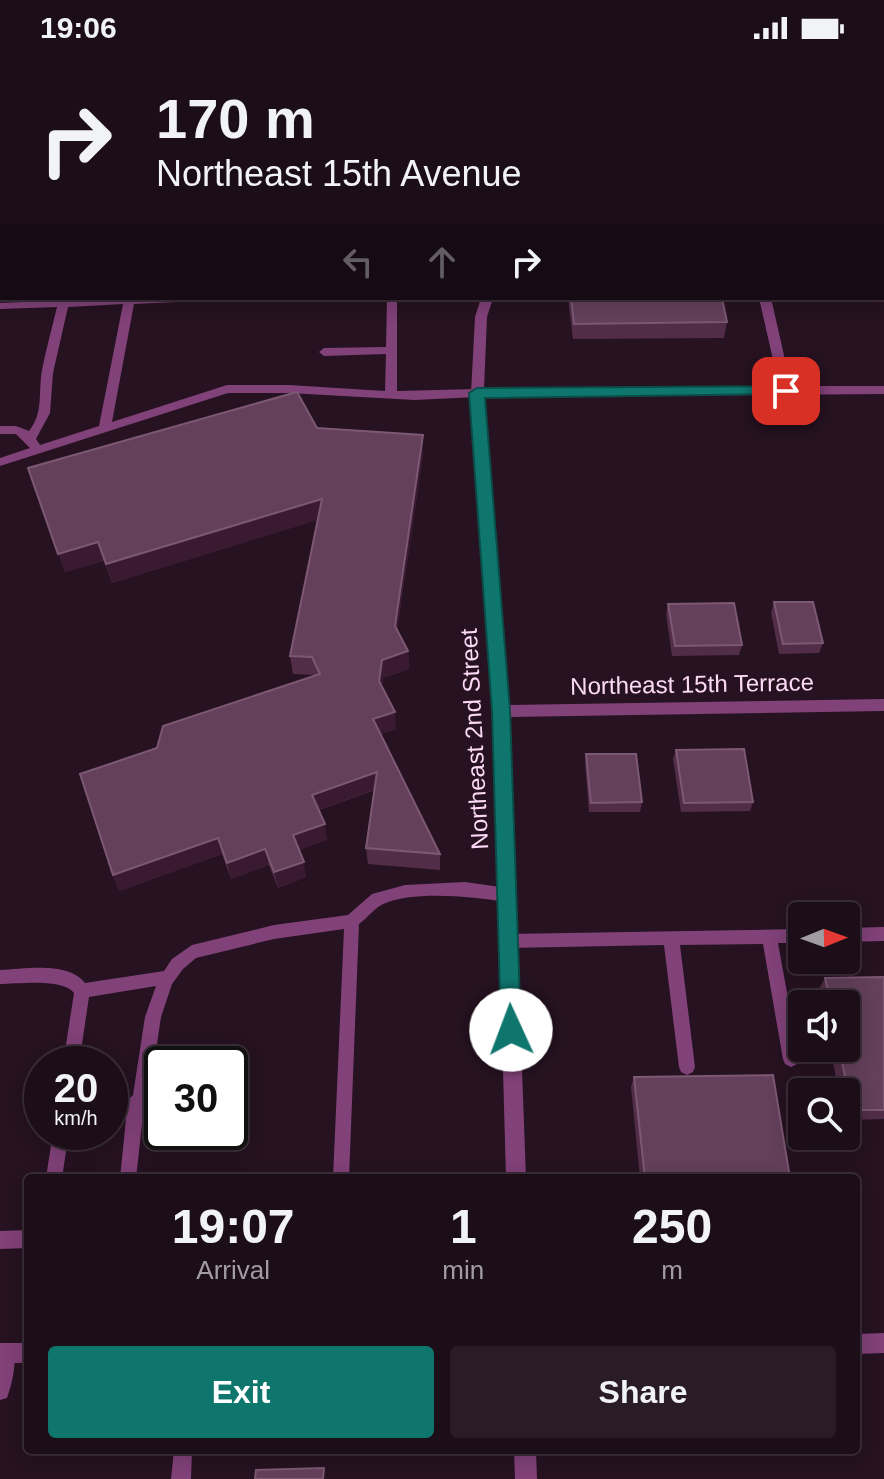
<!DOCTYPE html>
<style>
:root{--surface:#1c0e19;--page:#291c26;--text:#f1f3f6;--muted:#a09ca2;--line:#3a2e38;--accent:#0f766e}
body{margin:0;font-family:Helvetica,sans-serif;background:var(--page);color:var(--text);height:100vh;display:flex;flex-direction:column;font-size:30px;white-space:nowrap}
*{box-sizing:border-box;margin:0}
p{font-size:26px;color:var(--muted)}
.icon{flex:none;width:44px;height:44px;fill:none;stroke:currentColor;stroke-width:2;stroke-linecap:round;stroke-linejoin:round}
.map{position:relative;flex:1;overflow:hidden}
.drawer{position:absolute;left:24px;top:1118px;width:836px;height:280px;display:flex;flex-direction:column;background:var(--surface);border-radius:8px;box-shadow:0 4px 20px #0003,0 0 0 2px var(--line)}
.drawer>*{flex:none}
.guide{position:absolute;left:0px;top:0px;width:884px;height:244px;box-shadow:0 4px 20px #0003,0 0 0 2px var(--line);background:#1c0e19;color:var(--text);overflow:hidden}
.needle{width:52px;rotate:89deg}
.tools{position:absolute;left:788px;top:846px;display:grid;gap:16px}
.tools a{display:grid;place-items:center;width:72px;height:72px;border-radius:8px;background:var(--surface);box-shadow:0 4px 20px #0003,0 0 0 2px var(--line);font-size:40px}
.speed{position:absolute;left:24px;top:990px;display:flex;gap:16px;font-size:40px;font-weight:700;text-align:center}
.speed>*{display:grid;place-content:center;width:104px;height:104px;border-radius:50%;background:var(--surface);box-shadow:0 4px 20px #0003,0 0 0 2px var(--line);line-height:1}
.speed small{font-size:20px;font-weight:400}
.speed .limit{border:4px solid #111;border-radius:12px;background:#fff;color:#111}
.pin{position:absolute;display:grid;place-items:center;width:68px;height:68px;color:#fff;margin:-34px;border-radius:16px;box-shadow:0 4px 12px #0006}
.me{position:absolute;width:88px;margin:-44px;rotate:358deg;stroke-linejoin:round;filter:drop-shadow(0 0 6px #0008)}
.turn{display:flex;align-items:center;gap:28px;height:168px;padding:0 24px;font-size:36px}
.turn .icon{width:104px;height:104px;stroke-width:2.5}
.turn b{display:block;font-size:56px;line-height:68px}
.lanes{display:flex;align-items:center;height:76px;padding:0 24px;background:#0003;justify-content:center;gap:40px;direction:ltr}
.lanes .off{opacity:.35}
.eta{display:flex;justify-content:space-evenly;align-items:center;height:136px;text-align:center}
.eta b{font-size:48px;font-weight:600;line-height:56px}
.primary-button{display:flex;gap:16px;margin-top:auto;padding:16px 24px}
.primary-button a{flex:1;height:92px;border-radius:8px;background:var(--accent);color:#fff;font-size:32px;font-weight:600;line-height:92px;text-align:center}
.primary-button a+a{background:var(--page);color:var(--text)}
.status{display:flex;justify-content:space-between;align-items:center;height:56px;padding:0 40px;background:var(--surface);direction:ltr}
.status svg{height:22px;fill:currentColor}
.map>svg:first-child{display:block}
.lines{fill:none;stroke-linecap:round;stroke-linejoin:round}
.lane{fill:#814179;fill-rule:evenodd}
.street{fill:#814179;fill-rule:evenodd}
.wall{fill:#522d48}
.shaded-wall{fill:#391a31}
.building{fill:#64405b;stroke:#7c5873;stroke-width:2}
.route{fill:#0f766e;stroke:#0a4d48;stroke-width:2}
.labels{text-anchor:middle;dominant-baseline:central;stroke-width:6;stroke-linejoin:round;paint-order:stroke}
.street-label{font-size:24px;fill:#fcdaf5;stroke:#261221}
</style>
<div class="status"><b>19:06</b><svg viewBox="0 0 49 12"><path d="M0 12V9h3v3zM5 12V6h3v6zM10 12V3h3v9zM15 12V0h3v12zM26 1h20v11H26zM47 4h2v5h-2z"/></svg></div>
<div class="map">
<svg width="884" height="1423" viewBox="0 0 884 1423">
<rect width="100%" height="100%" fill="#261221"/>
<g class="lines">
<!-- lane -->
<path class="lane" d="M804,0H815L816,2H805Z
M0,200H2V206H0Z
M115,242H202L197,245L134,248L112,366L227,329H289L385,335L386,298L324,300L319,296L324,292L386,291L387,242H397V335L477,333L483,337L477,341L414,344L289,337H228L0,410V402L30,392L16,378H0V370H16L29,375C44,357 38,335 42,314C46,293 52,272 57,251L0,253V247ZM123,248L99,370L40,389L36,383L50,357L53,317L68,251Z
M465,826L507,832L512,834L514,839L512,844L507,846C473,841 415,834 383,848C375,852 367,862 359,868L349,1122H333L344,873L274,883L196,902L183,913L172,928L161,961L149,1041L144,1051L136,1122H120L126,1063L110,1065V1049L125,1047L133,1039L145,961L156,930L89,941L79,1008H63L74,937C62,922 19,928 0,928V914C25,913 68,905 85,927L164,915L172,903L192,889L274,869L348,859L372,838L405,829Z
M884,871V885L846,886V872Z
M802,873V887H778L799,1003L797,1008L791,1011L785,1008L783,1003L763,888L680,889L695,1011L693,1016L687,1019L681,1016L679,1011L664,889L508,892L503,890L500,885L503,880L508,878Z
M53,1076H69L62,1122H46Z
M28,1174V1192L0,1193V1175Z
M6,1288L12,1291C18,1304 12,1328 7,1342L0,1344V1290Z
M174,1394H192L191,1423H171Z"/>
<!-- street -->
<path class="street" d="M657,0H667V2H657Z
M705,0H715V2H705Z
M0,52H2V58H0Z
M481,242H493L487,261L484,333L779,330L759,242H771L791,330H884V338L484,341L508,649L884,643V655L509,661L526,1122H506L493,655L471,337L475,261Z
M884,1277V1297L856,1298V1278Z
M0,1287H28V1307H0Z
M514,1394H536L537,1423H515Z"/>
</g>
<!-- wall -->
<path class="wall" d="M196,0H240L239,2H196Z
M2,116V147L0,140V122Z
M568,242H722L727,266L724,282L573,283Z
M317,372L423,398L397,575L408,595L409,613L383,622L382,630L396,673L381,678L440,798V814L368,808L366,792L375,734L319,754L327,784L299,794L306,821L278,832L269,809L231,823L222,798L119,835L113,819L157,692L314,619L293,618L290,600L317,464L112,527L104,505L65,516L28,412Z
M774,546L823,587L819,597L779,598L771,557Z
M668,548L742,589L739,599L672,600L666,558Z
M676,694L753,746L750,755L681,756L673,703Z
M586,698L642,746L640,756H589L585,708Z
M884,921V1063L846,1064V1036H839L830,992H846V948H822L819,933L825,922Z
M634,1021L790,1122H640L631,1031Z"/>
<!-- shaded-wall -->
<path class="shaded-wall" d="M423,379V398L395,588V570Z
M322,443L324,462L112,527L106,508Z
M98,486L104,505L65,516L58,498Z
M408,595L409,613L383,622L380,642L379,625L382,604Z
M395,656L396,673L374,680L373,663Z
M377,716L379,732L315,755L312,739Z
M325,768L327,784L296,795L293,779Z
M218,782L222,798L119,835L113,819Z
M265,793L269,809L231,823L227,807Z
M304,806L306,821L278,832L274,816Z"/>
<!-- building -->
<path class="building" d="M27,0H113L112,2H27Z
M196,0H214V2H196Z
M2,116V131H0V122Z
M571,242H722L727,266L574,268Z
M297,336L317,372L423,379L395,570L408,595L382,604L379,625L395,656L373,663L440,798L366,792L377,716L312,739L325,768L293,779L304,806L274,816L265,793L227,807L218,782L113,819L80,718L157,692L163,670L320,618L312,601L290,600L322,443L106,508L98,486L58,498L28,412Z
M774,546H813L823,587L783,588Z
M734,547L742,589L675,590L668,548Z
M744,693L753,746L684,747L676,694Z
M586,698H636L642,746L591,747Z
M884,921V1054H852L839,992H846V948H831L825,922Z
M773,1019L790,1122H645L634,1021Z
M324,1412L323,1423H255L256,1414Z"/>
<!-- route -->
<path class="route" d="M786,330L793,335L791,338L485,342L510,655L521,974L518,981L511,984L504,981L501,974L492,655L469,337L477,332Z"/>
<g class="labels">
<!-- street labels -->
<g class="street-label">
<text transform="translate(692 628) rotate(-1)">Northeast 15th Terrace</text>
<text transform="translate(474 683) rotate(-93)">Northeast 2nd Street</text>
</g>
</g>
</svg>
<div class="tools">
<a><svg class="needle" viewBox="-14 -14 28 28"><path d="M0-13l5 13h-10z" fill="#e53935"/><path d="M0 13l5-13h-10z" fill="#a09ca2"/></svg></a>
<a><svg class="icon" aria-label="sound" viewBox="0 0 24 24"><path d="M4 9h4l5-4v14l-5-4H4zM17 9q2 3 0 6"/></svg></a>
<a><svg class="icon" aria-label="search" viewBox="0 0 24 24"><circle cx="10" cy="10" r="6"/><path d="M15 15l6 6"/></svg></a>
</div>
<div class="speed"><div>20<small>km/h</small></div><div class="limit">30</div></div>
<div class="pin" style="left:786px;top:335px;background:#d93025"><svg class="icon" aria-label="arrive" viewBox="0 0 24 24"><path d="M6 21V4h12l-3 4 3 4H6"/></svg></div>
<svg class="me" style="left:511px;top:974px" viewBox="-20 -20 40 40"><circle r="19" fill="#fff"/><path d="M0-13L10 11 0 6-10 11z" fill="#0f766e"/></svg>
<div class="guide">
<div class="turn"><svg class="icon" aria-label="right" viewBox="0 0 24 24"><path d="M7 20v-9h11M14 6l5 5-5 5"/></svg><div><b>170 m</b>Northeast 15th Avenue</div></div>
<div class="lanes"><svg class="icon off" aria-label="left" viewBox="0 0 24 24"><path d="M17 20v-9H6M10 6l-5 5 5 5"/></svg><svg class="icon off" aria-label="ahead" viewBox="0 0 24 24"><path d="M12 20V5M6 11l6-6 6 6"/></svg><svg class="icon" aria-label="right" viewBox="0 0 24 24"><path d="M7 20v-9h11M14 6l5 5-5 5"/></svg></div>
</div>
<section class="drawer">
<div class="eta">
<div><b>19:07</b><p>Arrival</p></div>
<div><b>1</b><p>min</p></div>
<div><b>250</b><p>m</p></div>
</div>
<div class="primary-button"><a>Exit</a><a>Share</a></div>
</section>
</div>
